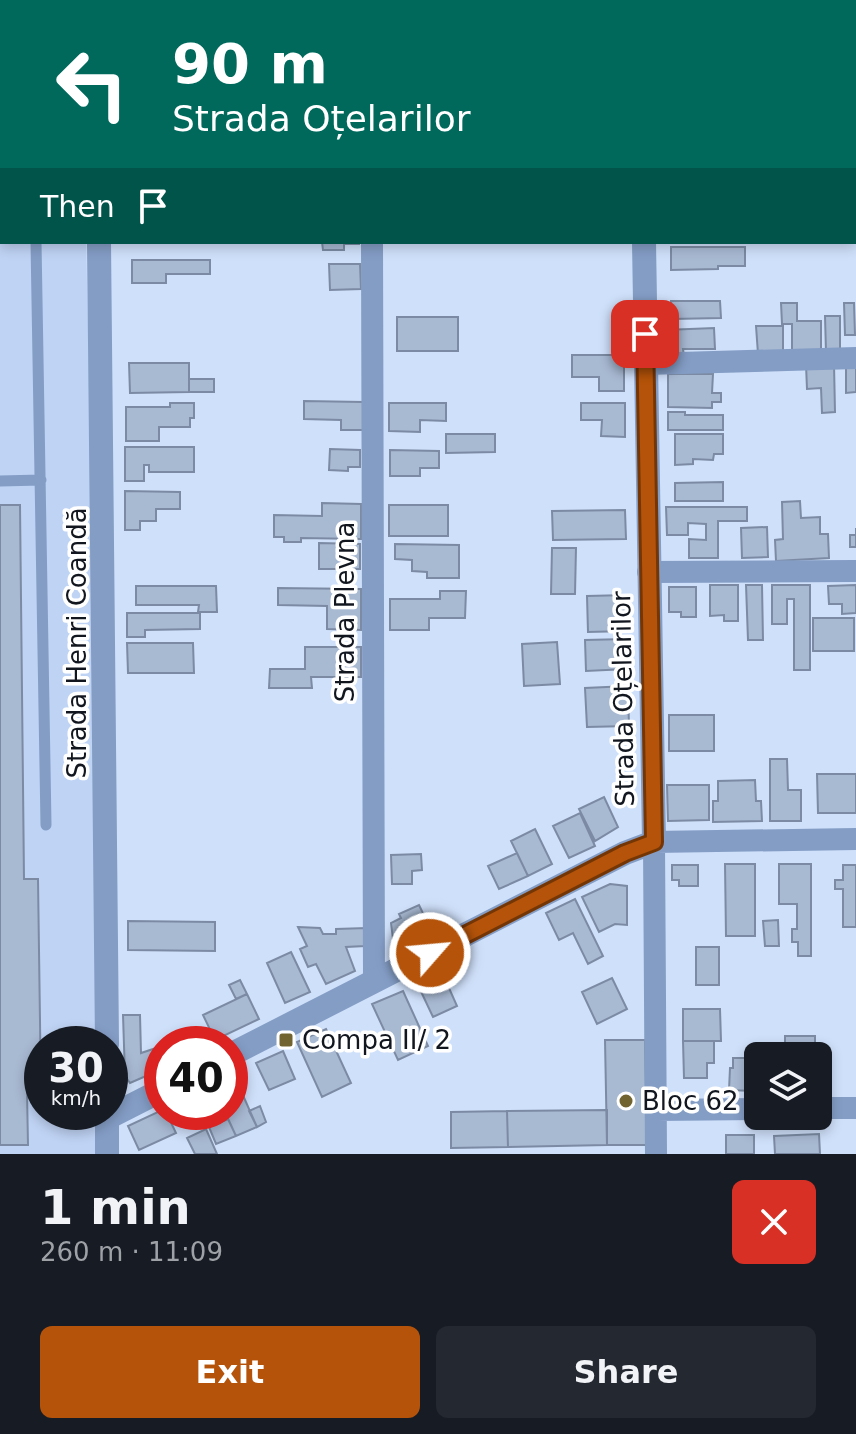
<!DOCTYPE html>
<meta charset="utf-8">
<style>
:root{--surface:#171b24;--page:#242831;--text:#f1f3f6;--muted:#9ea1a6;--accent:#b45309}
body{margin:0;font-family:"DejaVu Sans",sans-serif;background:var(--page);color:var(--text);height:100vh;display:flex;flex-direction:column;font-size:30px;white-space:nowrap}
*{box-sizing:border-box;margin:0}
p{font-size:26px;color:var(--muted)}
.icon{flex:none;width:44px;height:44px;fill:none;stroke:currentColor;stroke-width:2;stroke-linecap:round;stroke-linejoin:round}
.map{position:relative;height:1154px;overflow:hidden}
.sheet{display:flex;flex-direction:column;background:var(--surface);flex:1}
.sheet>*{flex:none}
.guide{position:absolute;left:0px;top:0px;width:856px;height:244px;box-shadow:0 4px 12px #0003;background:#00695c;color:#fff;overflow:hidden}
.tools{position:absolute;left:744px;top:1042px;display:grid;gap:16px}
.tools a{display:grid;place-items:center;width:88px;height:88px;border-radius:12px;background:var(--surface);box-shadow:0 4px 12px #0003;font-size:40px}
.speed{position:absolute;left:24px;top:1026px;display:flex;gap:16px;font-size:40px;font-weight:700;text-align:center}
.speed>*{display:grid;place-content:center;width:104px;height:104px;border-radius:50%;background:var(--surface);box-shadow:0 4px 12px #0003;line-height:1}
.speed small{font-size:20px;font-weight:400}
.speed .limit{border:12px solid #d22;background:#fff;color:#111}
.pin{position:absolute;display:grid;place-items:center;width:68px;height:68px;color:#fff;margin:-34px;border-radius:16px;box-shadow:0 4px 12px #0006}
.me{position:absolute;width:88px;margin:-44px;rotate:63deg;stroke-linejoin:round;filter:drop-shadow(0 0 6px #0008)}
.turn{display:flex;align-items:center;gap:28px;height:168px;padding:0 40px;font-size:36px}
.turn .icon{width:104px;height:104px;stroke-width:2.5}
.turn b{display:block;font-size:56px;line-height:68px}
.then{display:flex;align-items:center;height:76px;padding:0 40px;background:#0003;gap:16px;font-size:30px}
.round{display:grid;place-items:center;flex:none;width:84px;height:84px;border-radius:12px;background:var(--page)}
.summary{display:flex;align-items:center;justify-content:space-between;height:136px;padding:0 40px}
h1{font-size:48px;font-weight:700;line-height:60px}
.action{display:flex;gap:16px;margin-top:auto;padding:16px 40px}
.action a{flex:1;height:92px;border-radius:12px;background:var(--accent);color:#fff;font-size:32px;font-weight:700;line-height:92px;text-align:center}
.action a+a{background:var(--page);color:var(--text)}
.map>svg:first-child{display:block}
.built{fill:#bfd3f4}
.building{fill:#a8b9d2;stroke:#7c8ba3;stroke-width:2}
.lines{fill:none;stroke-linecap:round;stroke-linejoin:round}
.service{stroke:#849dc5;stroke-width:11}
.minor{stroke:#849dc5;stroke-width:22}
.tertiary{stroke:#849dc5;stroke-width:24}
.route-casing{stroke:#753606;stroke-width:20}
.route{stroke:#b45309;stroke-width:14}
.poi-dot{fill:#716431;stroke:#fff;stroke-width:3}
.labels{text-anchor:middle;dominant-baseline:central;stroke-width:7;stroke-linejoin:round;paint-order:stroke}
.street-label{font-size:26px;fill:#11161f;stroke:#fff}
.poi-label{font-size:26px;fill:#11161f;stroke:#fff;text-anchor:start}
</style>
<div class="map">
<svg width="856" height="1154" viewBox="0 0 856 1154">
<rect width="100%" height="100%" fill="#cfe0fa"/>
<!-- built -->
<path class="built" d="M0,0H88L2,2V242H86L105,1044H42V1112H107V1154H0Z"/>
<!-- building -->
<path class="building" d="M322,0H360V2H322Z
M523,0H564V2H523Z
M586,0H626V2H586Z
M0,73H2V112H0Z
M322,242H359V244H344V250H323Z
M671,247H745V266H718V269L671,270Z
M132,260H210V274H166V283H132Z
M329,264H360L361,289L330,290Z
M671,301H720L721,318L672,319Z
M781,303H797V321H821V352L792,353V324H782Z
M844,303H854L855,335H845Z
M825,316H840V351L826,352Z
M397,317H458V351H397Z
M756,326H783V354H758Z
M714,328L715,349H683L684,356H667L665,330Z
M572,355H624V391H599V377H572Z
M129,363H189V392L130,393Z
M846,363H856V392L846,393Z
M834,364L835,412L822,413L821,388L807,389L806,365Z
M668,374H713L712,393H721V402H712V408L668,407Z
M189,379H214V392H189Z
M304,401L363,402V430H341V420L304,419Z
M170,403H194V418H190V427H159V441H126V407H170Z
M389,403H446V421L420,420V432L389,431Z
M581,403H625V437L601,436L602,420H581Z
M668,412H685V415H723V430H668Z
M446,434H495V452L446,453Z
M675,434H723V454H714L713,460L693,459V464L675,465Z
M125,447H194V472H149V465H144V481H125Z
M330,449L360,450V467H348V471L329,470Z
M390,450L439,451V468H420V476H390Z
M723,482V501H675V483Z
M125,491L180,492V509H156V521H140V530H125Z
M800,501L801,518L820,517V534H828L829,558L776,561L775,540L783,539L782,502Z
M322,503L361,504V539L301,538V542H284V537H274V515L322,516Z
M0,505H20L24,879H38L41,1092H27L28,1145H0Z
M389,505H448V536H389Z
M666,507H747V521H718V558H689V539L706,540V524L688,523V535H667Z
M625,510L626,539L553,540L552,511Z
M767,527L768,557L742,558L741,528Z
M856,528V547H850V535H856Z
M319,543L360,544V569H319Z
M395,544L459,545V578H427V572L412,571V560L395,559Z
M552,548H576L575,594H551Z
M710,585H738V621H724V615L710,616Z
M746,585H762L763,640H748Z
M772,585H810V670H794V599H787V624H772Z
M856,585V613L842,614V604H829L828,586Z
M136,586H216L217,612H198L199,605H136Z
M669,587H696V617H681V612H669Z
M278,588L361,589V630L327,629V606L278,605Z
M440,591H466L465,618H429V630H390V599H440Z
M627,595L628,631L588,632L587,596Z
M127,613H200V629L145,630V637H127Z
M813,618H854V651H813Z
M626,639L627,669L586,671L585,640Z
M557,642L560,684L524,686L522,644Z
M127,643H193L194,673H128Z
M305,647H361V677H311L312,688H269L270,669H305Z
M628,686L629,726L587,727L585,688Z
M669,715H714V751H669Z
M770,759H787L788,790H801V821H770Z
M817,774H856V813H818Z
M755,780L756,801H761L762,821L713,822V801H718V781Z
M667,785H709V820L668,821Z
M604,797L618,827L595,841L579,809Z
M580,813L595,846L569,858L553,826Z
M535,829L552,864L528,876L511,841Z
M517,853L528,876L499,889L488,866Z
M421,854L422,870L412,871V884H392L391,855Z
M725,864H755V936H726Z
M779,864H811V956H798V942H792V929H797V904H779Z
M672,865H698V886H679V880H672Z
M843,865H856V927H843V889H835V880H843Z
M610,884L627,886V925L615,924L599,932L582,897Z
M575,899L603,956L588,964L573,933L559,940L546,913Z
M419,905L431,930L399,945L393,939L391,923L401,918L399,914Z
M778,920L779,946H765L763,921Z
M128,921L215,922V951L128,950Z
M298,927L320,928L323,934H336V929L366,928L365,946L346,947L355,971L326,984L316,964L308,967L300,949L307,946Z
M696,947H719V985H696Z
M291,952L310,992L285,1003L267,963Z
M441,970L457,1006L433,1017L416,981Z
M612,978L627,1009L597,1024L582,992Z
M240,980L247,994L236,999L229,985Z
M403,991L428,1046L398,1060L372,1004Z
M247,994L259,1019L215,1040L203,1015Z
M683,1009H720L721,1041H683Z
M123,1015H140L141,1053L156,1048L162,1063V1069L130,1083L125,1076Z
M326,1029L351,1083L322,1097L297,1042Z
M785,1036H815V1056H785Z
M605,1040H645L647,1145H607Z
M683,1041H714V1063H707V1078H684Z
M283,1051L295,1079L269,1090L256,1063Z
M733,1058H753V1091L729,1090L730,1068H733Z
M818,1065H826V1091H818Z
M234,1075L257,1127L236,1136L225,1112H230V1076Z
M260,1106L266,1122L257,1127L249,1111Z
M162,1110L166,1112L176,1133L139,1150L128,1126Z
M607,1110V1145L508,1147L507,1111Z
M507,1111L508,1147L451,1148V1112Z
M228,1119L236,1136L216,1144L209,1127Z
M206,1129L217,1154H195L187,1138Z
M819,1134L820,1154H775L774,1136Z
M726,1135H754V1154H726Z"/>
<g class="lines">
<!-- service -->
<path class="service" d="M0,122H2
M0,214L2,213
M36,242L46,825
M0,481L41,480"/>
<!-- minor -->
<path class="minor" d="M370,0V2
M854,19H856
M372,242L374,981
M646,364L856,358
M648,572L856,571
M818,1108H856
M656,1110L758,1109
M656,1154L654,842L856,839"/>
<!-- tertiary -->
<path class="tertiary" d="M99,2V0
M643,2V0
M99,242L107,1044
M230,1055L625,853L654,842L644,242
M107,1112V1154
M107,1118L162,1090"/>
</g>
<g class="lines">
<defs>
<path id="route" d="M430,953L625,853L654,842L645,334"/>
</defs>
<!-- route casing -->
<use href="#route" class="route-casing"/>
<!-- route -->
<use href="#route" class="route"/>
</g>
<!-- markers -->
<g class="poi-dot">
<rect x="278" y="1032" width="16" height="16" rx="4"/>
<circle cx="626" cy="1101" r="8"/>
</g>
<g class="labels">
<!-- street labels -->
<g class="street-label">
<text transform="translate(345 612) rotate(-90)">Strada Plevna</text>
<text transform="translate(77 643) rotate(-90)">Strada Henri Coandă</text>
<text transform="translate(623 699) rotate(-91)">Strada Oțelarilor</text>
</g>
<!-- poi labels -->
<g class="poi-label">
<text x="302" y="1040">Compa II/ 2</text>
<text x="642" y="1101">Bloc 62</text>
</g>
</g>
</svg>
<div class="tools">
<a><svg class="icon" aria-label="layers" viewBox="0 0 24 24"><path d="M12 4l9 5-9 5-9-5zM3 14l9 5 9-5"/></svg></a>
</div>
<div class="speed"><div>30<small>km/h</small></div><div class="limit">40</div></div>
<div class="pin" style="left:645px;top:334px;background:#d93025"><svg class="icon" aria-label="arrive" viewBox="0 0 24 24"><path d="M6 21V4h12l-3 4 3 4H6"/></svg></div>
<svg class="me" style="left:430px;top:953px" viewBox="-20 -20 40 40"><circle r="17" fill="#b45309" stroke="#fff" stroke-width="3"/><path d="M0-11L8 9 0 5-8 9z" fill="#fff"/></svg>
<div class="guide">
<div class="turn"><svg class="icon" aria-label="left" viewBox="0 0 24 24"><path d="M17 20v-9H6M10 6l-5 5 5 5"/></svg><div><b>90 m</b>Strada Oțelarilor</div></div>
<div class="then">Then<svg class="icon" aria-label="arrive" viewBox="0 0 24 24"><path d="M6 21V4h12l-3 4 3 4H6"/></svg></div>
</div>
</div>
<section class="sheet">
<div class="summary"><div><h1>1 min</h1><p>260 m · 11:09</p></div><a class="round" style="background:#d93025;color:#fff"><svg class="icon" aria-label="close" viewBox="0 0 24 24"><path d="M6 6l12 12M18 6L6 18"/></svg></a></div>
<div class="action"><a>Exit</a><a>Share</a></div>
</section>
